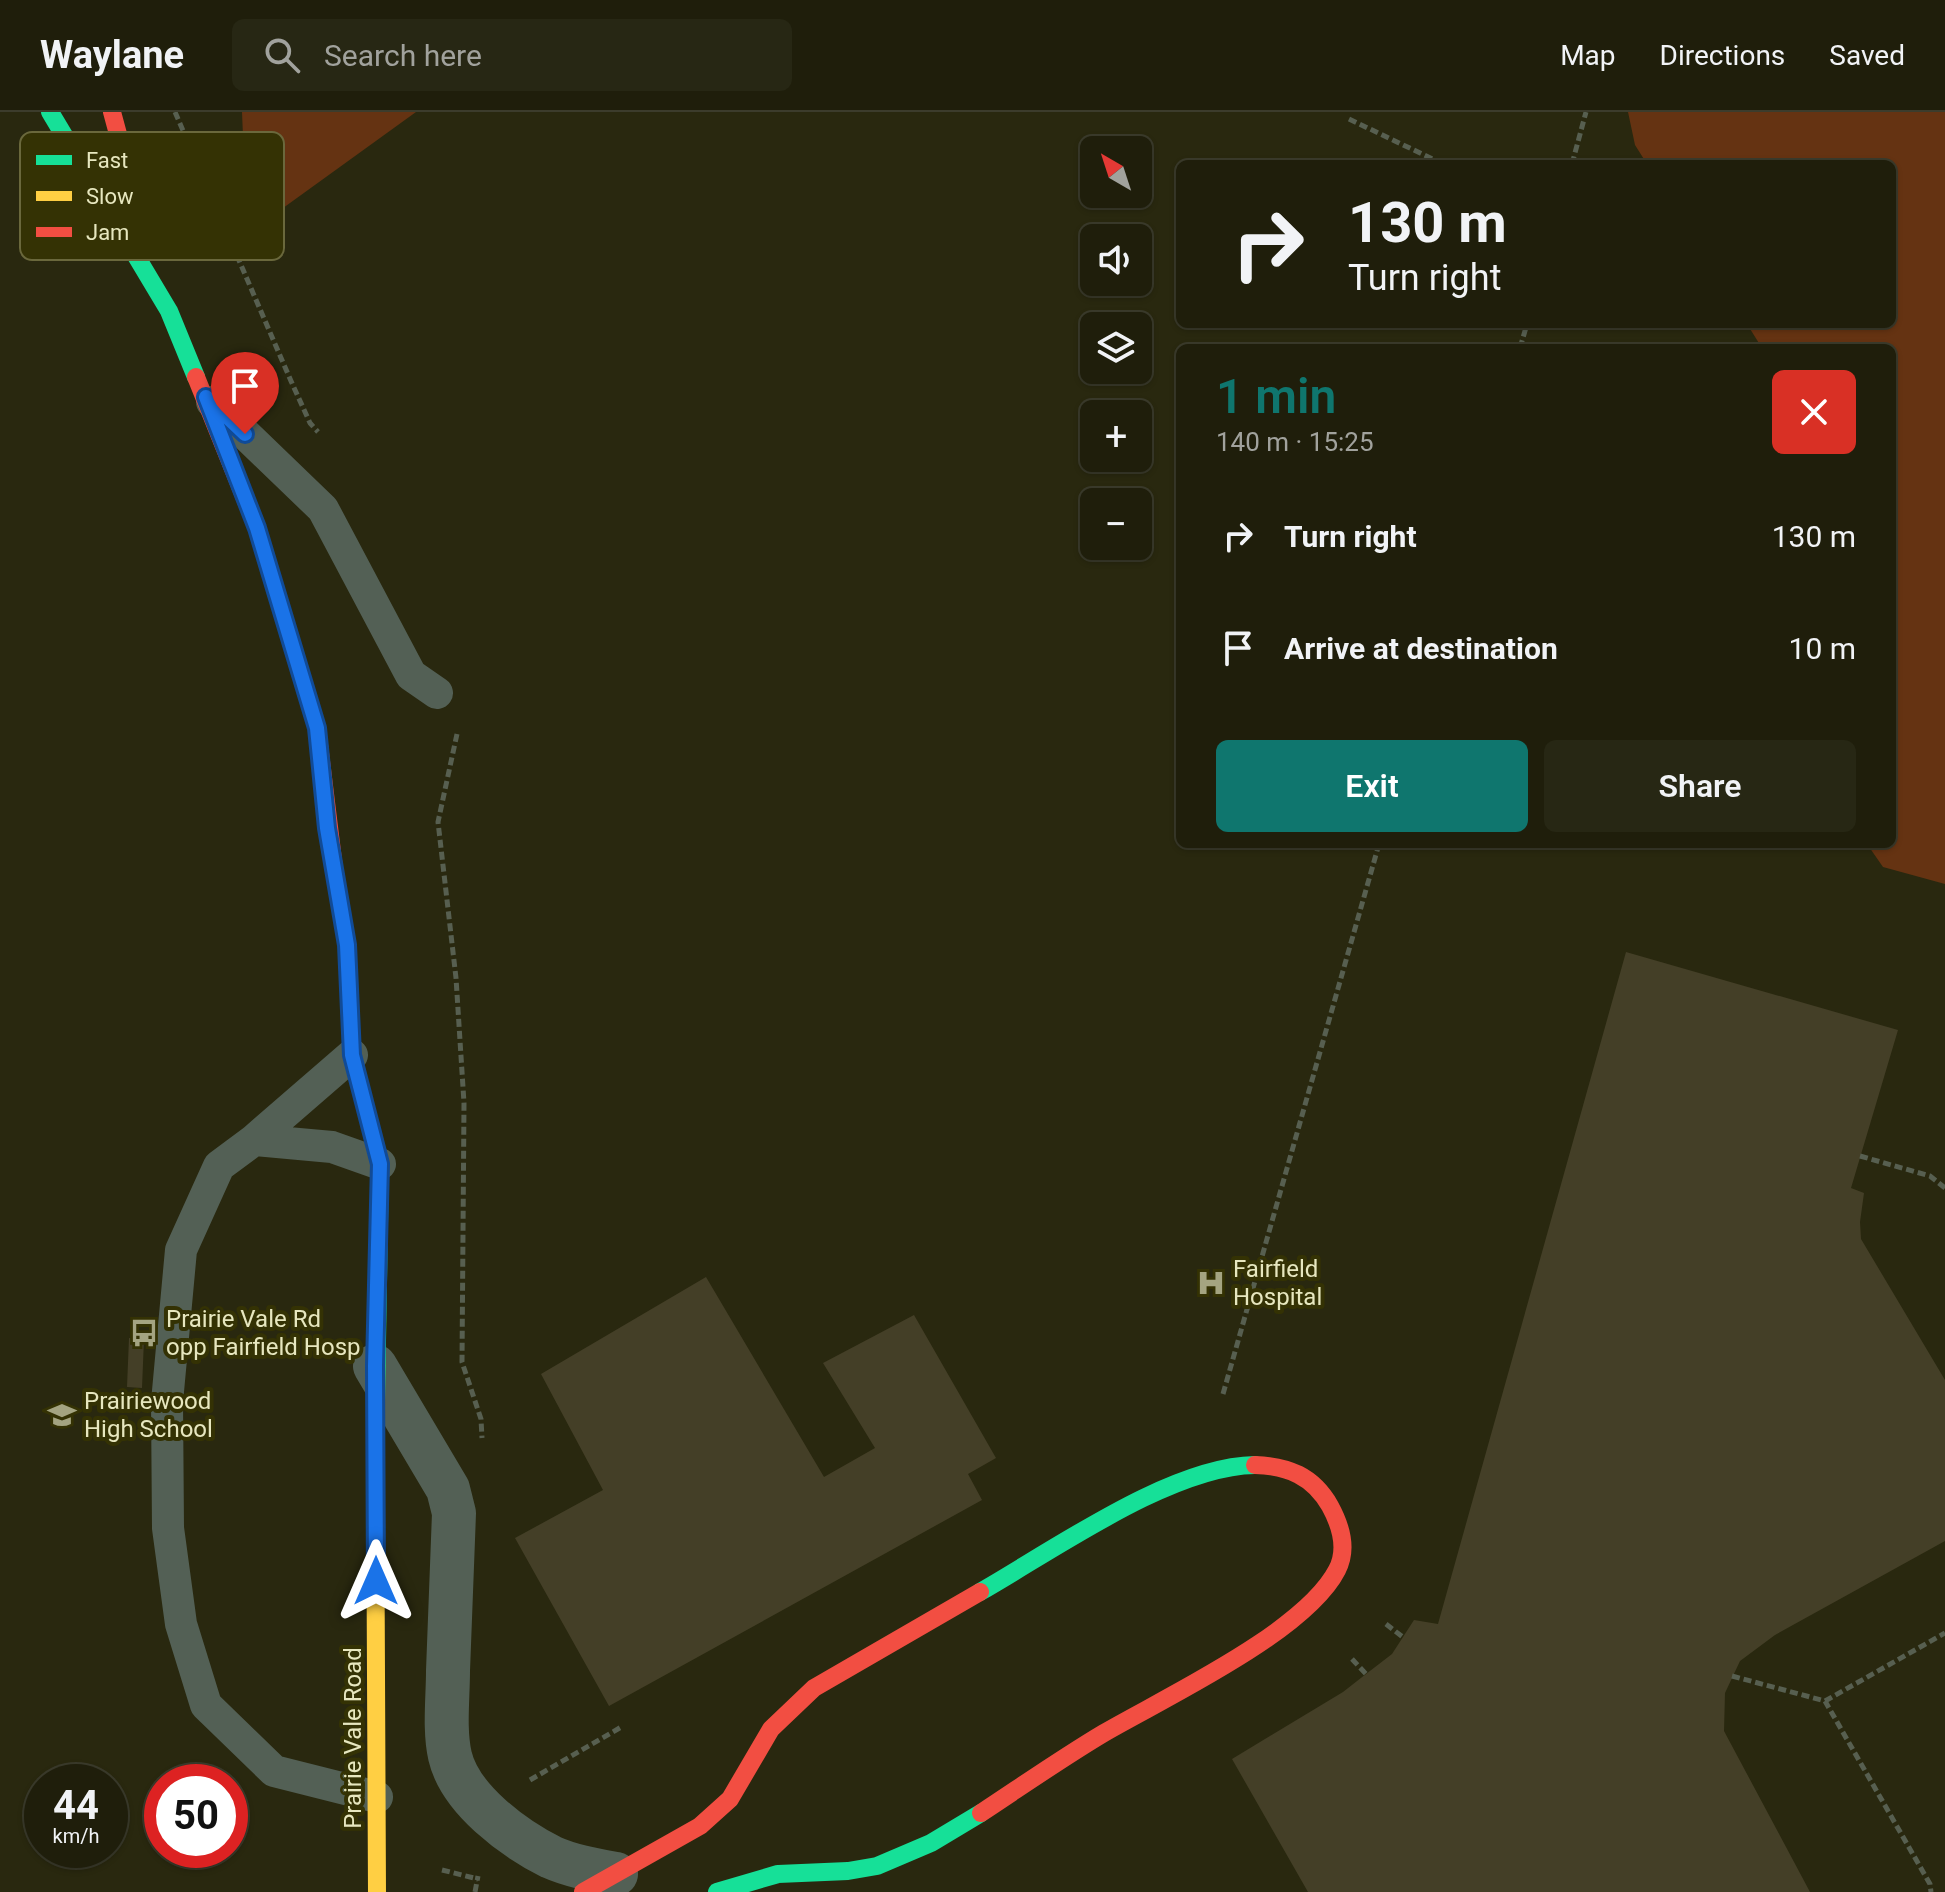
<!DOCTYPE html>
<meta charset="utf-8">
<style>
:root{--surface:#1f1e0b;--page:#272714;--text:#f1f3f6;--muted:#a1a29d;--line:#3c3c2c;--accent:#0f766e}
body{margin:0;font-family:Roboto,sans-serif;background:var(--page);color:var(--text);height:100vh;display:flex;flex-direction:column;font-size:30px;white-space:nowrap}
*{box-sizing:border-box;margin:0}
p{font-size:26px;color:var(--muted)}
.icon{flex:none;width:44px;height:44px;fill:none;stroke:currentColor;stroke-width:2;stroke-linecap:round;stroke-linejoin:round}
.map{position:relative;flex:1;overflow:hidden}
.details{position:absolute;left:1176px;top:232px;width:720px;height:504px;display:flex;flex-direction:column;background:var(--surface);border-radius:12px;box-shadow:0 2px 6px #0004,0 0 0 2px var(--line)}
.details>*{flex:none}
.guide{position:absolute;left:1176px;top:48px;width:720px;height:168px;border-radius:12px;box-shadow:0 2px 6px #0004,0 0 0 2px var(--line);background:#1f1e0b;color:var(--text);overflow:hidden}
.needle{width:52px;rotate:321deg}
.tools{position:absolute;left:1080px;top:24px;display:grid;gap:16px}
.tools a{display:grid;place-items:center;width:72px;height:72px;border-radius:12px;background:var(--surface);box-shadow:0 2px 6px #0004,0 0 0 2px var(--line);font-size:40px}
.speed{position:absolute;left:24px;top:1652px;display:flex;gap:16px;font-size:40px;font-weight:700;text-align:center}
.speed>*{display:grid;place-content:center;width:104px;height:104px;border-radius:50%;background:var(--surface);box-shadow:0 2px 6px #0004,0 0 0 2px var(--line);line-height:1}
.speed small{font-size:20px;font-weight:400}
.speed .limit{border:12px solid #d22;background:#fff;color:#111}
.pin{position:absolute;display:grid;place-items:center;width:68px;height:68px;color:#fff;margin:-82px -34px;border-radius:50% 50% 50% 0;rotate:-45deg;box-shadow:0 0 8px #0007}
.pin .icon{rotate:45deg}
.me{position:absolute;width:88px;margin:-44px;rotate:0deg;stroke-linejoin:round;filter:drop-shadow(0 0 6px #0008)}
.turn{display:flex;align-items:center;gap:28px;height:168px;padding:0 40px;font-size:36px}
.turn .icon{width:104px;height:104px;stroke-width:2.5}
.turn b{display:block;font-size:56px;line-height:68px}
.round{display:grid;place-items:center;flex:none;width:84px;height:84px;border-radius:12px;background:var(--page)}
.overview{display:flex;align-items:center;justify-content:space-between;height:136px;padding:0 40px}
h1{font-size:48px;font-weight:600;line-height:60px;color:var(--accent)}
.action{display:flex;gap:16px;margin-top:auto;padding:16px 40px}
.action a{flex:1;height:92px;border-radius:12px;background:var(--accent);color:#fff;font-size:32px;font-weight:600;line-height:92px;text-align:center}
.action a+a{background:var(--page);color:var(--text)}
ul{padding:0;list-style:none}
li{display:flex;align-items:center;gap:24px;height:112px;padding:0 40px}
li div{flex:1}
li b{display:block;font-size:30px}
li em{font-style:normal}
header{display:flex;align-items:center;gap:48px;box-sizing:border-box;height:112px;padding:0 40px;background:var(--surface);border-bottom:2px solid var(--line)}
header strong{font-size:38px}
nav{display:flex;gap:44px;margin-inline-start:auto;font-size:28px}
.search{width:560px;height:72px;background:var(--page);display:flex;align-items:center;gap:20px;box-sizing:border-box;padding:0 28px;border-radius:12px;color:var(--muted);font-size:30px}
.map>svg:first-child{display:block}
.green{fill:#653312}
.building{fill:#443f27}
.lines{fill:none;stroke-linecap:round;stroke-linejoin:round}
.path{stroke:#575f50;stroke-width:5;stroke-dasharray:8 4;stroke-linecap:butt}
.lane{stroke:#536055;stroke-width:32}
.street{stroke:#536055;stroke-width:44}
.fast{stroke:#16e098;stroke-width:18}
.slow{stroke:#ffcf43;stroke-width:18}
.jam{stroke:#f24e42;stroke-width:18}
.route-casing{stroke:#114b97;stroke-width:20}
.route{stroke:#1a73e8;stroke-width:14}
.labels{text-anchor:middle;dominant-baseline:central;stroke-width:8;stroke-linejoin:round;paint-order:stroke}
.poi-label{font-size:24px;fill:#e7e7bf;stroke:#343204;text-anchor:start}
.street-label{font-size:24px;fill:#e7e7bf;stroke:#343204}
.key{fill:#343204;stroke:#6a683c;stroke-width:2}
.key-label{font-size:22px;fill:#e7e7bf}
</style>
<header>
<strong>Waylane</strong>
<div class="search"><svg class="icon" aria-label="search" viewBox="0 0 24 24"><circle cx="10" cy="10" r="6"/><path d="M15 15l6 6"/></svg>Search here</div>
<nav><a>Map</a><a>Directions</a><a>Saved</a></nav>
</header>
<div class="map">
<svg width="1945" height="1780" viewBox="0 0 1945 1780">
<rect width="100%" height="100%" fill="#29280f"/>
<!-- green -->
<path class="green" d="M242,0H416L247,122Z
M1628,0H1945V772L1883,755L1867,732H1892V236H1762L1747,212H1892V52H1647L1635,33Z"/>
<!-- building -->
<path class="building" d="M1626,840L1898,918L1851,1076L1864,1081L1860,1110L1861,1127L1945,1268V1429L1775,1523L1740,1549L1725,1581L1724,1619L1810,1780H1308L1232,1647L1343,1580L1366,1562L1392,1542L1414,1508L1438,1512Z
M706,1165L824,1365L875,1336L823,1251L914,1203L996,1346L968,1362L982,1388L609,1594L515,1426L603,1378L541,1262Z
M129,1226L144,1227L142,1276L127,1275Z"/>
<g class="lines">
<!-- path -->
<path class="path" d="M175,0L291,269L310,311L318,320
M1349,7L1443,52
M1572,52L1586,0
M1520,236L1527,212
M457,622L438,710L456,866L464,991L462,1250L481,1307L482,1326
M1860,1044L1930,1064L1945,1076
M1223,1282L1379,732
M1386,1512L1404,1526
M1352,1547L1366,1562
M1732,1564L1825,1589L1930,1772L1931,1780
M1825,1589L1945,1521
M530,1668L623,1614
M442,1758L478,1767
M475,1780L478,1764"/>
<!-- lane -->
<path class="lane" d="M212,290L323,397L411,563L437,581
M352,943L254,1028L219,1054L181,1138L167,1290L168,1416L181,1512L206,1593L274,1659L377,1685
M254,1028L332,1035L380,1052"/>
<!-- street -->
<path class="street" d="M375,1254L448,1377L454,1401C452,1453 450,1506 448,1559C448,1586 444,1617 450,1644C460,1687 513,1726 551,1745C571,1754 594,1758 616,1762"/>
<!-- fast -->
<path class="fast" d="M50,0L169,199L196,265
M334,756L347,833L352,943L380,1052L375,1348
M980,1480C1054,1438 1171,1354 1255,1353
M717,1780L778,1762L848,1759L877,1754L931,1731L981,1701"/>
<!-- slow -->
<path class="slow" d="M375,1348L377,1780"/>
<!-- jam -->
<path class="jam" d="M112,0L148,133
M196,265L257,416L317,616L334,756
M981,1701C1022,1674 1062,1646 1104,1621C1166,1585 1305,1520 1337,1458C1348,1437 1341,1414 1330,1394C1313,1364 1288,1354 1255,1353
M583,1780L700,1714L730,1687L771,1617L814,1576L980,1480"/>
</g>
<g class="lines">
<defs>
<path id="route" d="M245,322L206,285L257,416L317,616L327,716L347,833L352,943L380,1052L375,1254L376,1469"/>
</defs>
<!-- route casing -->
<use href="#route" class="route-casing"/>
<!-- route -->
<use href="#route" class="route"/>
</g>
<!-- icons -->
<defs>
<symbol id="hospital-bare" viewBox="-9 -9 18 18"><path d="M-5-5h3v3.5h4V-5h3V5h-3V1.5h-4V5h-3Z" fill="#a4a481" stroke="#343204" stroke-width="2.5" paint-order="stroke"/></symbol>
<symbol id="bus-bare" viewBox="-9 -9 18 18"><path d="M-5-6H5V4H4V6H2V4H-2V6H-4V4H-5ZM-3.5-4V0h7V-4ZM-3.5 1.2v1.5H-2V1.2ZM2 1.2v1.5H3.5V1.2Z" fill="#a4a481" stroke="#343204" stroke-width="2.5" paint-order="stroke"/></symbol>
<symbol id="school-bare" viewBox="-9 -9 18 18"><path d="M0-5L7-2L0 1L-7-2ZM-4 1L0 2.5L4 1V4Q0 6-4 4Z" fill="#a4a481" stroke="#343204" stroke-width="2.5" paint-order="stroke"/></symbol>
</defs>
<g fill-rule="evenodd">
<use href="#hospital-bare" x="1191" y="1151" width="40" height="40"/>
<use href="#bus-bare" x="124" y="1201" width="40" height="40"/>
<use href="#school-bare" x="42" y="1283" width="40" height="40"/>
</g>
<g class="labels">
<!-- poi labels -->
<g class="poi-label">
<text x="1233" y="1157">Fairfield<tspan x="1233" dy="28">Hospital</tspan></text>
<text x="166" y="1207">Prairie Vale Rd<tspan x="166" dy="28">opp Fairfield Hosp</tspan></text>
<text x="84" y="1289">Prairiewood<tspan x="84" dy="28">High School</tspan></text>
</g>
<!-- street labels -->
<g class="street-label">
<text transform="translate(353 1626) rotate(-90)">Prairie Vale Road</text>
</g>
</g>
<!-- legend -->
<rect x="20" y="20" width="264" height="128" rx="12" class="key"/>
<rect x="36" y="43" width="36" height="10" fill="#16e098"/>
<rect x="36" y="79" width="36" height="10" fill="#ffcf43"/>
<rect x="36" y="115" width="36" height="10" fill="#f24e42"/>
<g class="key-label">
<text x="86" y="56">Fast</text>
<text x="86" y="92">Slow</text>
<text x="86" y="128">Jam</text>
</g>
</svg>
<div class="tools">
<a><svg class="needle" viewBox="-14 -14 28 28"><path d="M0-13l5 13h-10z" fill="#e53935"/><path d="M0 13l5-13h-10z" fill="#a1a29d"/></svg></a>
<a><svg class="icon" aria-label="sound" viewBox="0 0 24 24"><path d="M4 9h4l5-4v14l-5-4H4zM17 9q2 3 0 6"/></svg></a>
<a><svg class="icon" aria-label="layers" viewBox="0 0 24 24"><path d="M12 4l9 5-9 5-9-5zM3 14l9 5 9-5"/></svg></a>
<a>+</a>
<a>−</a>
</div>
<div class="speed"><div>44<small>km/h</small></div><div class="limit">50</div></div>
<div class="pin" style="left:245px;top:322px;background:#d93025"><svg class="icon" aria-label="arrive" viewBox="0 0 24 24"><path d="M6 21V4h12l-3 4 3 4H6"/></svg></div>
<svg class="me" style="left:376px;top:1469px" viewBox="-20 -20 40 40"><path d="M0-17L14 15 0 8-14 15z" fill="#1a73e8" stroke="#fff" stroke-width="4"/></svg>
<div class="guide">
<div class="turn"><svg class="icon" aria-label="right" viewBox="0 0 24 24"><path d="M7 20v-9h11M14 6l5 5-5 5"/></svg><div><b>130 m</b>Turn right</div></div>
</div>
<section class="details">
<div class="overview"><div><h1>1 min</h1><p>140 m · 15:25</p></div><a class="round" style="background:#d93025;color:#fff"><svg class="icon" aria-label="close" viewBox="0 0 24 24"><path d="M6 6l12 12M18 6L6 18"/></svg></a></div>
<ul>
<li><svg class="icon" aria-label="right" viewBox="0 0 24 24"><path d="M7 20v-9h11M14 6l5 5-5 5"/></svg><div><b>Turn right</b></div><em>130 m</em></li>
<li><svg class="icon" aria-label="arrive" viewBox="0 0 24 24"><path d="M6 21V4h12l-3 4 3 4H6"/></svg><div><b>Arrive at destination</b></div><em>10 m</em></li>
</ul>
<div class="action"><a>Exit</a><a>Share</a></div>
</section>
</div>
